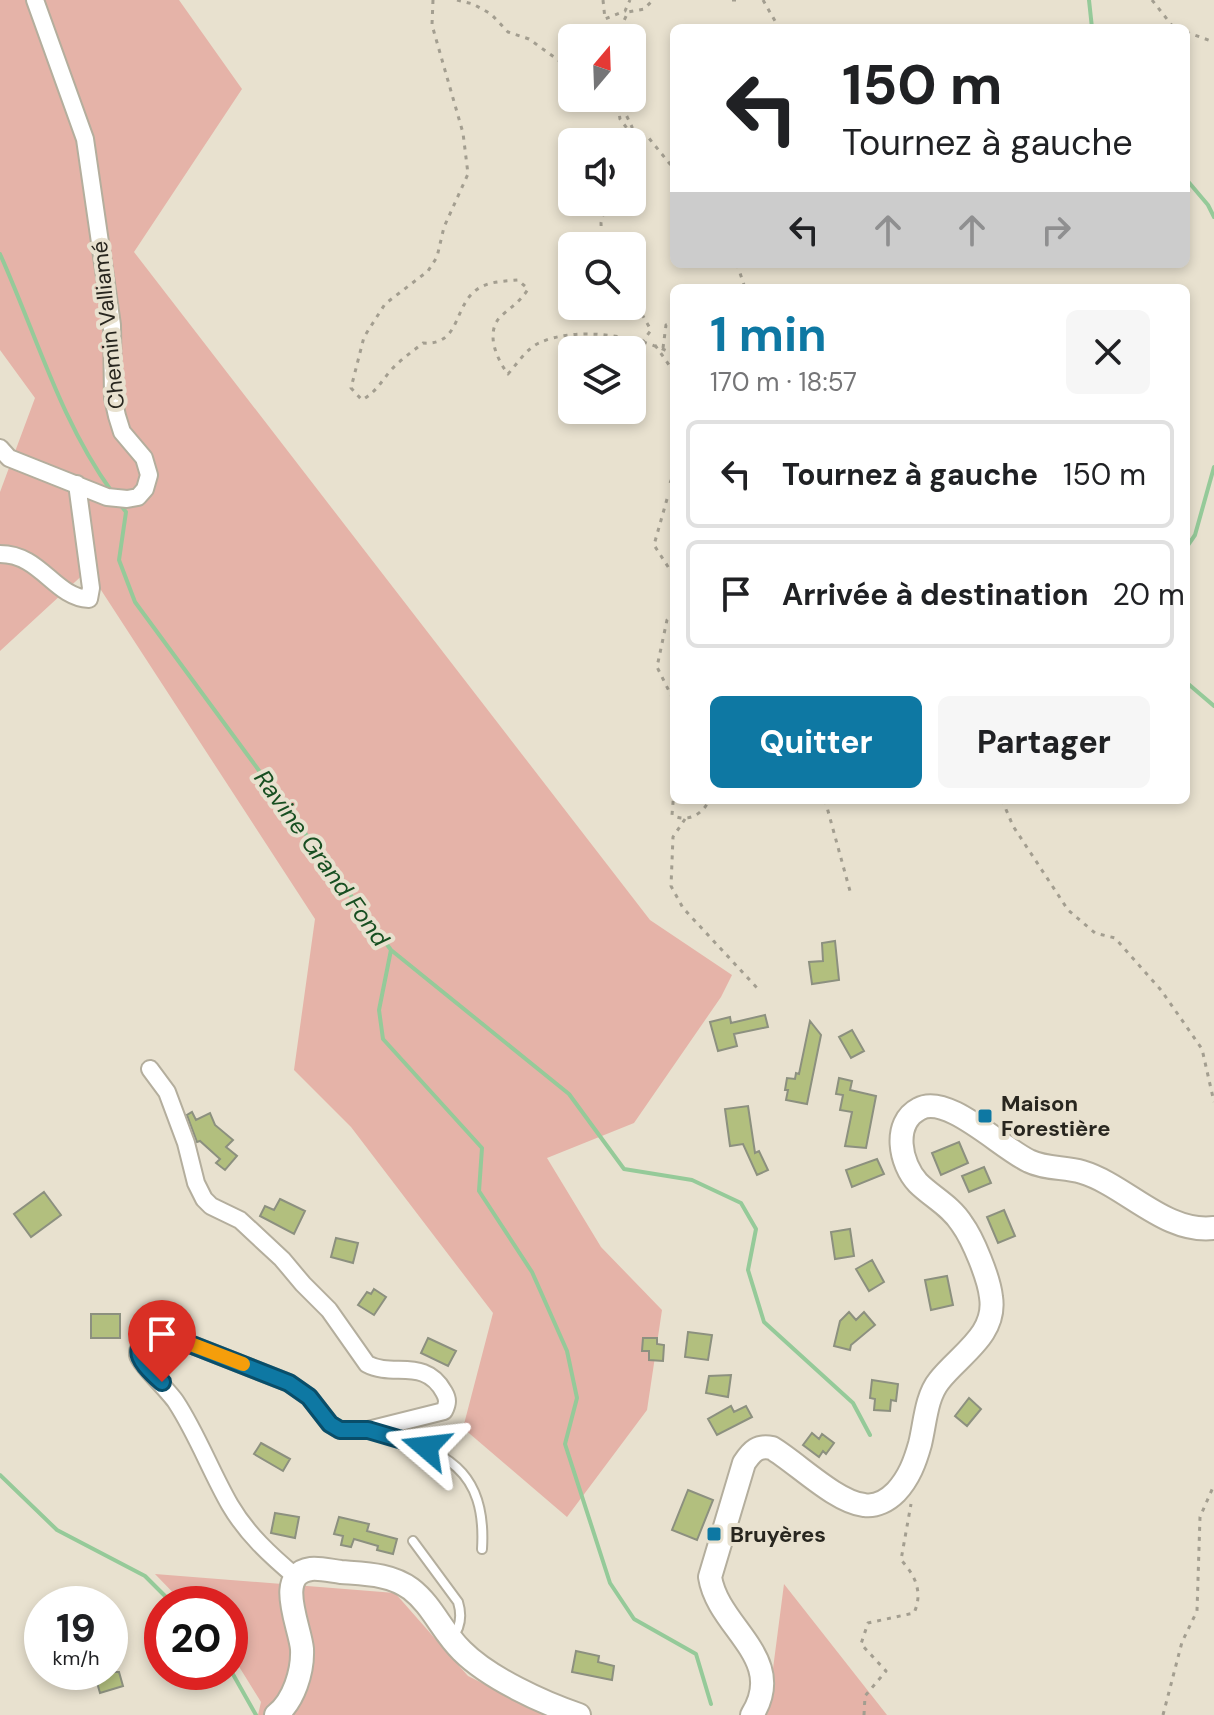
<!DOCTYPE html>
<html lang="fr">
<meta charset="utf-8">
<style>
:root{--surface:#fff;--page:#f6f6f6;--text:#202124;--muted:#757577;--line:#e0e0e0;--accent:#0e78a3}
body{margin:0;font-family:"DM Sans",sans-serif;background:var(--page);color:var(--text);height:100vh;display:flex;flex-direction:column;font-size:30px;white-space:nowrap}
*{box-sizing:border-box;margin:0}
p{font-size:26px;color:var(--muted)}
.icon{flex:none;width:44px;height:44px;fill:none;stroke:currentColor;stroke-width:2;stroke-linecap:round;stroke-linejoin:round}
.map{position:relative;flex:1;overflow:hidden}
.side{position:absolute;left:670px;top:284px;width:520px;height:520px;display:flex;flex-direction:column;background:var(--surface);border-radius:12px;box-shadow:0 4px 12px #0003}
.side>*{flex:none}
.hud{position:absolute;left:670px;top:24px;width:520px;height:244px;border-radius:12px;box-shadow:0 4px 12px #0003;background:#fff;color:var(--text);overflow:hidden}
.needle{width:52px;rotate:19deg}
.fabs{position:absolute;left:558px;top:24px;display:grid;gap:16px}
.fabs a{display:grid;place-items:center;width:88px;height:88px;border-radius:12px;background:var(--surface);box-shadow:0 4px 12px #0003;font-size:40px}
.speed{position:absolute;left:24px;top:1586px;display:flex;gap:16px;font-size:40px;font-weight:700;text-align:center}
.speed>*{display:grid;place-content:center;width:104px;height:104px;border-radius:50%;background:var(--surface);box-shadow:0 4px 12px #0003;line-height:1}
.speed small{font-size:20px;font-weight:400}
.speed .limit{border:12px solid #d22;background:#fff;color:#111}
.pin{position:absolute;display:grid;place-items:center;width:68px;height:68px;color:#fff;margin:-82px -34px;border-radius:50% 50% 50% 0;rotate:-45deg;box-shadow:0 0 8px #0007}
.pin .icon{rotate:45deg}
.me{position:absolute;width:88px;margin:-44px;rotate:287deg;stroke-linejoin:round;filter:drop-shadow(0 0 6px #0008)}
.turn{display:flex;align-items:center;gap:28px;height:168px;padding:0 40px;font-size:36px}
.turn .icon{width:104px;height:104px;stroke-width:2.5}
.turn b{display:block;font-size:56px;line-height:68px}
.lanes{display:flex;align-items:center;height:76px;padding:0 40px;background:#0003;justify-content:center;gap:40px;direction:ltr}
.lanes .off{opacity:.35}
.round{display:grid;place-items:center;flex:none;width:84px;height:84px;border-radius:12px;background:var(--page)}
.summary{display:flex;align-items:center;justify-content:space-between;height:136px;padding:0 40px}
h1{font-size:48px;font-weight:700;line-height:60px;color:var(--accent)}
.action{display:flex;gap:16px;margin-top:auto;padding:16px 40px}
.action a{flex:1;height:92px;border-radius:12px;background:var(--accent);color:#fff;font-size:32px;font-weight:700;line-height:92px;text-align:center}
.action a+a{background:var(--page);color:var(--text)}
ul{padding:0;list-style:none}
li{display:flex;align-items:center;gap:24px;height:108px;margin:0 16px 12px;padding:0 24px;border:4px solid var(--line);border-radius:12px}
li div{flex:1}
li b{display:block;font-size:30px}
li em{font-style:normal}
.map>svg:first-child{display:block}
.green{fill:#e5b3a8}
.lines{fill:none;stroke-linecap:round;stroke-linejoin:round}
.stream{stroke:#95ca99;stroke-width:4}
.building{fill:#b2bf7e;stroke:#8c907f;stroke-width:2}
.service-casing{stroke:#b4ae9d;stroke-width:12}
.minor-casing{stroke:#b4ae9d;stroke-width:20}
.secondary-casing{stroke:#b4ae9d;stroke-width:26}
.path{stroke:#a39e90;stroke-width:3;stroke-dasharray:4 6;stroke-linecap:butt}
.service{stroke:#fff;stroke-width:8}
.minor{stroke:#fff;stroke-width:16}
.secondary{stroke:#fff;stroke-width:22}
.route-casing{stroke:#094e6a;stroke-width:20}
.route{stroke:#0e78a3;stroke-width:14}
.slow{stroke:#f59e0b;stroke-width:14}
.poi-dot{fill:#0e78a3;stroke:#e8e1cf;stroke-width:3}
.labels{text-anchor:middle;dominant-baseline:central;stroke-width:8;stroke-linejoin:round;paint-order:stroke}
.street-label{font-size:22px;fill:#28261f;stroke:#e8e1cf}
.poi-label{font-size:22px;font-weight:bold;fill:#28261f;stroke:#e8e1cf;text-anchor:start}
.water-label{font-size:24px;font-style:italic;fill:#174f21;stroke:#e8e1cf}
</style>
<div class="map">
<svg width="1214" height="1715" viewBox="0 0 1214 1715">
<rect width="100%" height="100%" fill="#e8e1cf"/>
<!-- green -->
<path class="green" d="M0,0H179L242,89L134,252L650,920L732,975L721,997L634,1123L547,1158L601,1247L662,1310L647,1410L567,1517L463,1428L493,1313L351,1127L294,1070L315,919L88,570L0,651V492L35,398L0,350Z
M155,1574L395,1593L468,1676L547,1715H258L261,1702L230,1652V1604H184Z
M784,1584L887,1715H767Z"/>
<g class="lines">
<!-- stream -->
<path class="stream" d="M1089,0L1092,28
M1186,179L1208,205L1214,217
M0,254C36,334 60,420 112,492
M119,503L126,512L119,560L135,602L391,950L379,1010L383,1039L482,1148L479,1191L532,1272L567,1351L577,1398L565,1444L610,1583L634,1619L696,1654L711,1704
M1186,548L1195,535L1214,467
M1186,682L1214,706
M391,950L569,1094L624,1169L692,1180L741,1203L756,1229L748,1270L764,1322L853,1403L870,1435
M0,1475L57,1530L145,1576L173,1604
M230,1669L256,1715"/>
</g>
<!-- building -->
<path class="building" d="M835,941L839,980L812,984L809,962L823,961L822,943Z
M765,1015L768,1027L734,1034L737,1046L718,1051L710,1022L730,1017L731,1023Z
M810,1021L821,1035L807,1104L786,1100L788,1090H785L787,1078L795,1079L796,1073L799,1074Z
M852,1030L864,1051L851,1058L839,1037Z
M839,1078L852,1081L850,1090L876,1096L866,1148L845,1146L852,1112L840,1110L843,1095L836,1094Z
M748,1106L755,1153L759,1151L768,1170L757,1175L743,1144L730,1146L725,1109Z
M192,1112L196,1120L210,1113L215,1125L233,1140L226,1147L237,1156L225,1170L216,1163L220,1159L200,1141L197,1142L187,1115Z
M959,1142L968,1163L941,1175L932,1153Z
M877,1159L884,1174L852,1187L846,1170Z
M984,1167L991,1183L969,1192L962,1176Z
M44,1192L61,1215L31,1237L14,1214Z
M280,1199L305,1211L294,1234L260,1216L265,1206L274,1210Z
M1004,1210L1015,1236L998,1243L987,1217Z
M850,1229L854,1256L835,1259L831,1232Z
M336,1238L358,1243L353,1263L331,1257Z
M872,1260L884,1282L869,1291L856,1269Z
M947,1276L953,1305L931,1310L925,1280Z
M374,1289L386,1297L374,1315L358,1305L367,1292L371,1294Z
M849,1312L856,1320L864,1312L875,1325L851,1345L850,1350L834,1346L840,1321Z
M91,1314H120V1338H91Z
M688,1332L712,1335L708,1360L685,1357Z
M428,1338L456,1351L448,1366L421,1353Z
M643,1338H657V1344L664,1345L663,1361L649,1360V1351H642Z
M731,1375L728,1397L706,1393L709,1376Z
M872,1380L898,1384L896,1401L891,1400L890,1411L874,1410L875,1399L870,1398Z
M969,1398L981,1409L967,1426L955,1416Z
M731,1406L734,1412L746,1406L752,1417L717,1435L708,1419Z
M812,1433L819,1439L822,1434L834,1443L826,1454L823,1451L819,1457L803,1445Z
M261,1443L290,1459L283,1471L254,1454Z
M688,1490L713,1500L697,1540L672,1530Z
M275,1513L299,1517L295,1538L271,1533Z
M339,1517L369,1524L367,1531L397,1539L393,1554L377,1550L378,1546L354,1539L351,1547L341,1545L343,1536L334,1534Z
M576,1651L599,1656L598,1662L614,1666L612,1680L572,1672Z
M94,1672H119L123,1686L100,1693Z"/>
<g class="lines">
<defs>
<path id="service" d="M376,1433C445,1450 487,1469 482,1549
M413,1541L458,1602C462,1615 461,1627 452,1638"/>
<path id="minor" d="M0,448L9,458L107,497L127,499L138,497L145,489L149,475L144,458L122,432L117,416L113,398L112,325L85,139L35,0
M0,554C41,554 54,597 89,599L91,588L77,484
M150,1069L167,1092L186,1143L196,1183L204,1199L211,1206L240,1220L282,1259L303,1284L329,1310L367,1364C393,1378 425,1357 444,1392C448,1399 448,1403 444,1411L368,1430H340L330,1424L309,1397L289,1383L172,1337C161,1338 137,1339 138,1355C139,1363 169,1391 176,1402C197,1434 211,1472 230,1505C247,1534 270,1555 296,1577"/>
<path id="secondary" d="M276,1715C294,1701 303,1671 302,1649C300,1626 274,1574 311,1569C320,1568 332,1571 341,1572C366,1574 391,1574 411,1589C433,1606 442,1632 462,1651C489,1678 543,1703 579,1715
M752,1715C788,1658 718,1628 710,1577L744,1463C752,1451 758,1445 772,1448C797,1463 836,1502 864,1505C876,1507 888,1500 896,1492C909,1478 915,1462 920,1444C925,1424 926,1397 939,1381C959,1355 997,1335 991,1297C989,1278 973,1239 962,1224C951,1206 932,1197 918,1183C900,1164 892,1123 919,1109C947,1093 1001,1148 1029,1161C1045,1169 1065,1167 1082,1172C1126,1185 1165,1234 1214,1228"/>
</defs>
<!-- service casing -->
<use href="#service" class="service-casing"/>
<!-- minor casing -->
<use href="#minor" class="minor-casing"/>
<!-- secondary casing -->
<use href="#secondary" class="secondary-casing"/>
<!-- path -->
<path class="path" d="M433,0L432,25L463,133L468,174L444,227L437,257L428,271L385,304L364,337L351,388L362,400C376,392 381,382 391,370C400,360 412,352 423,343C463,346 452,302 481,287C492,281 507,281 518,280L528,289C521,301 511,307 501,316C485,332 496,358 508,374C517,364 527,348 539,343C574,326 641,335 674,355
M457,0L473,4L491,14L508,32L529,39L572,70
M603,0L605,19
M732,0H738
M763,0L779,28
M1152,0L1174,28
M1186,32L1214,42
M607,38L605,19L625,11L630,0
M616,38L628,12L644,9L653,0
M612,98L618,106L620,119L629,131L648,137L674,169
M618,98L632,127V154
M602,246L601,223L606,202
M737,264L745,288
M632,297L651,330L643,341
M655,345L674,372
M663,348L666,325L674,326
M674,409L671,415L674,431
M670,483L674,473
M667,499L654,545L674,576
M674,612L667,620L657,667L674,701
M674,791L672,815C686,823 703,815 709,800
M825,800L850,891
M1002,800L1013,826L1068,910L1095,933L1115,938L1161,990L1202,1049L1214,1102
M685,819L673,837L671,886L683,908L759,990
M864,1715L865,1696L886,1671L861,1644L868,1623L914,1613C923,1593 916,1576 901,1560L911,1504
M1163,1715L1182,1642L1197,1611L1200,1517L1214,1485"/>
<!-- service -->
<use href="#service" class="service"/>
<!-- minor -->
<use href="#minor" class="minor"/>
<!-- secondary -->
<use href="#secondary" class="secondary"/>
</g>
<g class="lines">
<defs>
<path id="route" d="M162,1382C135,1358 125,1341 172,1337L289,1383L309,1397L330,1424L340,1430H368L426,1447"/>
</defs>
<!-- route casing -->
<use href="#route" class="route-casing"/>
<!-- route -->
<use href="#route" class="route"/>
<!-- slow -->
<path class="slow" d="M175,1338L243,1364"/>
</g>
<!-- markers -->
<g class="poi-dot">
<rect x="977" y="1108" width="16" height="16" rx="4"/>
<rect x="706" y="1526" width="16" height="16" rx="4"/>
</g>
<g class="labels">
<!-- street labels -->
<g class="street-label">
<text transform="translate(108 325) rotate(-96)">Chemin Valliamé</text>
</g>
<!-- poi labels -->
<g class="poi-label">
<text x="1001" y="1103">Maison<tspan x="1001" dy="25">Forestière</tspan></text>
<text x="730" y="1534">Bruyères</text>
</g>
<!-- water labels -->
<g class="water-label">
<text transform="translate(322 858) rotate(54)">Ravine Grand Fond</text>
</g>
</g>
</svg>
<div class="fabs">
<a><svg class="needle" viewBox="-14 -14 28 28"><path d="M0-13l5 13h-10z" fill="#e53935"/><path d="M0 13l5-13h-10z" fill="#757577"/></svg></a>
<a><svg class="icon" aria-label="sound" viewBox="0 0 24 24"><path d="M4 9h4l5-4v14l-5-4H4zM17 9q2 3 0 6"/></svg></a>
<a><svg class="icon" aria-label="search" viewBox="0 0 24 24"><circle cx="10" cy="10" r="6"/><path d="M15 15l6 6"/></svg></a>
<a><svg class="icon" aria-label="layers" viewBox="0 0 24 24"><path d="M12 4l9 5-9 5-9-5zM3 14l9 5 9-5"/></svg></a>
</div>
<div class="speed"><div>19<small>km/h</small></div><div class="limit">20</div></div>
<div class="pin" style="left:162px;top:1382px;background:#d93025"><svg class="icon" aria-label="arrive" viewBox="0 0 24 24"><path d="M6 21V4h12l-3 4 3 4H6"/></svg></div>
<svg class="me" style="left:426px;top:1447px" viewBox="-20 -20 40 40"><path d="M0-17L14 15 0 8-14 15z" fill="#0e78a3" stroke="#fff" stroke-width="4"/></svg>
<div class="hud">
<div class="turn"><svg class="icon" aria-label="left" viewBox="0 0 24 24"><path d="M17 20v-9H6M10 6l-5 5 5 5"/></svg><div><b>150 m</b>Tournez à gauche</div></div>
<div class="lanes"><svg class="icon" aria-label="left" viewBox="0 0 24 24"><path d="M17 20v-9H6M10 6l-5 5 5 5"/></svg><svg class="icon off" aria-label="ahead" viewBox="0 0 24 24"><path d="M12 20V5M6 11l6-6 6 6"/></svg><svg class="icon off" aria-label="ahead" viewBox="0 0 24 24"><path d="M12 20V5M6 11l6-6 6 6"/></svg><svg class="icon off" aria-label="right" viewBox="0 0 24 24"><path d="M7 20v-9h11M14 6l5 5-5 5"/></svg></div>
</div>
<section class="side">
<div class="summary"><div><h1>1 min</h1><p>170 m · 18:57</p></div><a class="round"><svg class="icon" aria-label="close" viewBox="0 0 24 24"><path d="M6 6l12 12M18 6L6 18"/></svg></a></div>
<ul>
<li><svg class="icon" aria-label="left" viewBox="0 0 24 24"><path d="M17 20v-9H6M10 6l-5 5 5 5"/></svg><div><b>Tournez à gauche</b></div><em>150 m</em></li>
<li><svg class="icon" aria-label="arrive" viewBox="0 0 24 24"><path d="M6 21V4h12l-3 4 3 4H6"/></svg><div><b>Arrivée à destination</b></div><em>20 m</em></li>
</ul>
<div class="action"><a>Quitter</a><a>Partager</a></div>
</section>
</div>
